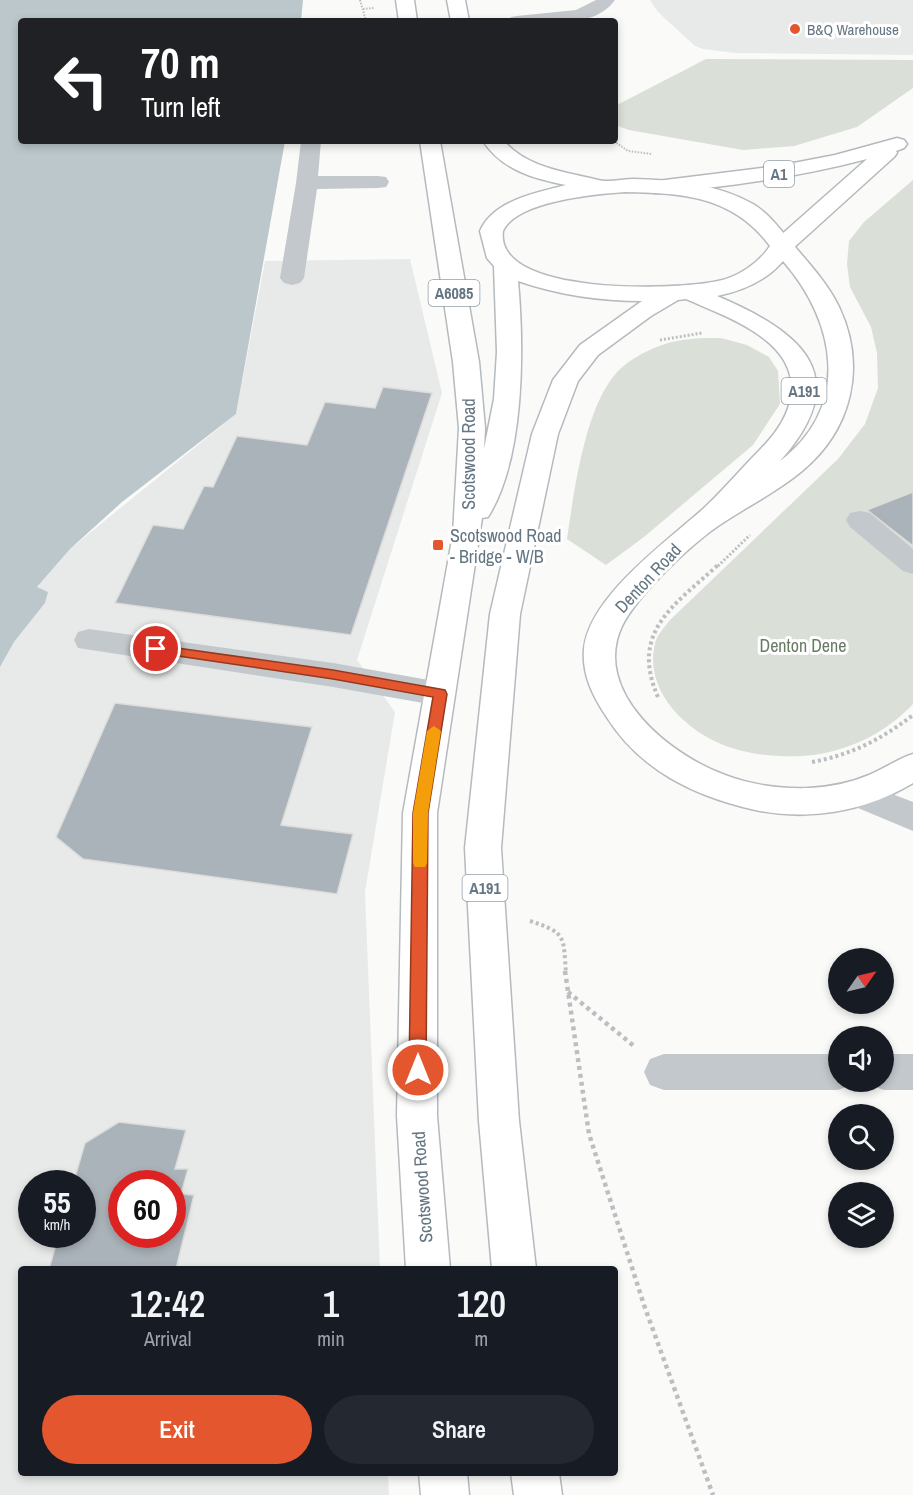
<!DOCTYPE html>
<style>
:root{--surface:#171b24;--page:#242831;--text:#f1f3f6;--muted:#9ea1a6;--accent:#e4572e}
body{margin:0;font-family:"Archivo Narrow",sans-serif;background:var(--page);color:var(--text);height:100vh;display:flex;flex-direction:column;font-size:22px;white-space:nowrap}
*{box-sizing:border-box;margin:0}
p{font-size:20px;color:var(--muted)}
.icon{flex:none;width:33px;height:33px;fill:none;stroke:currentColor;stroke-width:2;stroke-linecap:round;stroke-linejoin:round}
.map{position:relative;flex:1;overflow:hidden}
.sheet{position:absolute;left:18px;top:1266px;width:600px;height:210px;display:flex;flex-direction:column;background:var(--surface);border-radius:6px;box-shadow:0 3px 9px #0003}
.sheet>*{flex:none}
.hud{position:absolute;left:18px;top:18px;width:600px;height:126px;border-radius:6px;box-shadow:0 3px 9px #0003;background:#202124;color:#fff;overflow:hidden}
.needle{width:39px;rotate:56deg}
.fabs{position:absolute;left:828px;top:948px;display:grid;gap:12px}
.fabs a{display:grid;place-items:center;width:66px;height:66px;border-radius:50%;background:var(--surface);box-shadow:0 3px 9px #0003;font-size:30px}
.speed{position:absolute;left:18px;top:1170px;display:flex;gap:12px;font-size:30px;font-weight:700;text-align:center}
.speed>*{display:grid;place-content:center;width:78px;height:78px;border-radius:50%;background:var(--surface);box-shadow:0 3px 9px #0003;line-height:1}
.speed small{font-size:15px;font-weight:400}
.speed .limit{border:9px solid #d22;background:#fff;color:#111}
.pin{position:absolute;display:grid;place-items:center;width:51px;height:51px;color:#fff;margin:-26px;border:3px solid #fff;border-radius:50%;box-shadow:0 2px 6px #0007}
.me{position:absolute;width:66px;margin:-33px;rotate:0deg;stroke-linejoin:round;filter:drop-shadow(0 0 4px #0008)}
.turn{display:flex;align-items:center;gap:21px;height:126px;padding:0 24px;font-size:27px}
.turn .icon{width:78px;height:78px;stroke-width:2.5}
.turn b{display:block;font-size:42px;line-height:51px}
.eta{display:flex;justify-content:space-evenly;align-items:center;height:102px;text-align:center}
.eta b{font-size:36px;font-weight:600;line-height:42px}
.action{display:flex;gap:12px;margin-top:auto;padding:12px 24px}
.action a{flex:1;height:69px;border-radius:36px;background:var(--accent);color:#fff;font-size:24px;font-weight:600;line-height:69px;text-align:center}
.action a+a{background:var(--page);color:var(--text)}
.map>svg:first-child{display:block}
.built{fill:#e8e9e9;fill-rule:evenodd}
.green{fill:#dadfd7}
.water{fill:#bbc7cb}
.building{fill:#aab3b9;stroke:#dcdcda;stroke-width:1.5;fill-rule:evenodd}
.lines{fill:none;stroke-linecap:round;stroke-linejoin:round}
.major-casing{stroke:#b5babe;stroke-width:3}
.highway-casing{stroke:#b4b9bd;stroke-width:3}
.path-far3{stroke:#bbbfc2;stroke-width:2;stroke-dasharray:1.5 1.5;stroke-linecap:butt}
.path-far2{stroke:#bbbfc2;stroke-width:3;stroke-dasharray:2 2;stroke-linecap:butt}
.path-far1{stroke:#bbbfc2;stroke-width:4;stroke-dasharray:3 3;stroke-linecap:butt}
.path{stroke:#bbbfc2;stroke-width:4.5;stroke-dasharray:4 4;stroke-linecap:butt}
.minor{fill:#c3c8cc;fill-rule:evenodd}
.major{fill:#fff;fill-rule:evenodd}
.highway{fill:#fff;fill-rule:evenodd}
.route{fill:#e4572e;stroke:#94391e;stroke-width:1.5}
.slow{fill:#f59e0b}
.poi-dot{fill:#e4572e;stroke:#fff;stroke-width:2}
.labels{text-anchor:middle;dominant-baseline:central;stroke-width:6;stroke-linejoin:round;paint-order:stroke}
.far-poi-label{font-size:15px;fill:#657683;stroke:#fff;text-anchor:start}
.shield{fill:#fff;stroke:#939fa8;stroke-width:1.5}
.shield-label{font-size:16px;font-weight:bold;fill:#657683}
.street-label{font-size:18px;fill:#657683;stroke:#fff}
.poi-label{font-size:18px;fill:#657683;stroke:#fff;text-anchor:start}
.park-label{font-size:18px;fill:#687a64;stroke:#fff}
</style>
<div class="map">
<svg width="913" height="1495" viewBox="0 0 913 1495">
<rect width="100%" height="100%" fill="#fafaf8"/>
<!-- built -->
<path class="built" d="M650,0H913V55L736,53L703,49L695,46L658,12Z
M410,259L442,393L357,660L395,712L365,892L380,1269H21V1473H388L389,1495H0V667L14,642L45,603L37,587L70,549L236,414L265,261ZM32,1184H82V1234H32ZM122,1184H172V1234H122Z"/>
<!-- green -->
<path class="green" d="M706,59L913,60V88L857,127L794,146L743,150L629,130L615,125V106Z
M913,180V704C887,732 851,750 813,755C788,758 756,756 732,748C689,735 643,692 655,644C656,636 664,628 669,621L838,459L865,424L878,388L877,353L871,327L850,287L847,264L849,241L864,222Z
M721,338L747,345L769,357L778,371L780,404L753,445L644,537L606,565L567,539C574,492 584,414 613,377C624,362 645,351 662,345C681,338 702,338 721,338Z"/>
<!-- water -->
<path class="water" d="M0,0H303L301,21H21V141H285L236,414L122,502L70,549L37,587L48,592L45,603L14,642L0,667Z"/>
<!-- building -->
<path class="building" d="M383,387L432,393L351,635L115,603L153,525L183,529L204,486L213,487L237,436L307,445L325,402L375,408Z
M913,492V546L867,510Z
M115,703L312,727L281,825L353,834L337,894L83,859L56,837Z
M119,1122L186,1130L175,1169H188L181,1194L194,1195L176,1269H49L59,1234H82V1184H73L85,1143ZM122,1184H172V1234H122Z"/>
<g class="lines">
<defs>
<path id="major" d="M396,0H414L417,21H399Z
M447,0H465L469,21H451Z
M420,141H440L479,362L485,428L484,449L494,399L497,352L494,266L487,258L480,231C494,200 536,193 566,185C534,179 502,170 483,141H504C527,168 566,172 598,180C608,183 623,179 634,179C674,180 718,184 753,204C771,215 782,232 796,248C811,266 828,284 839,307C867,366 852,430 802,471C778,491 750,505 724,522C694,541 638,594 622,626C591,692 670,755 725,775C751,785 782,789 809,788C830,787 850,783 869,775C884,769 897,759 913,754V783C865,812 805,822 751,809C692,795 639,769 606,716C592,695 582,674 584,649C589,597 666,542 703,509C719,494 734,477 750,460C768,442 787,423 791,396C799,340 726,317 686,299L678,300L651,316L598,355L578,381L558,434L520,614L501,848L519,1121L536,1269H492L479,1121L465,848L490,614L532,434L553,380L580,345L642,301C600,301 559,295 518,281C524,348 525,458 488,517L482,518L437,813V1116L450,1269H406L397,1116L403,813L453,534L459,428L453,362ZM625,192C683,193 733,196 770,246C759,263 738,277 718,281C679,290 494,297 503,231C516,201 596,194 625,192ZM783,261C837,323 851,407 780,461C856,376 802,332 717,296C742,291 766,281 783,261Z
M419,1473H467L469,1495H421Z
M511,1473H559L562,1495H514Z"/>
<path id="highway" d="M897,138L904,140L907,144L904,148L896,151L897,153L894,157L789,252L781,254L773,252L770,247L773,242L867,159C798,177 728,187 657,193L649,192L646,187L649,182L657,181L778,166L835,155Z"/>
</defs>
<!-- major casing -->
<use href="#major" class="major-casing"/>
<!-- highway casing -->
<use href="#highway" class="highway-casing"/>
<!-- path-far3 -->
<path class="path-far3" d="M360,0L366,21
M363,9L374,8
M614,141L628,151L652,154"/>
<!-- path-far2 -->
<path class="path-far2" d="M660,340L702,333
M718,566L750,535"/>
<!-- path-far1 -->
<path class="path-far1" d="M658,697C629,631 675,605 719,564
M812,762C851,755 882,739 913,715
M530,921C567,933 563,936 566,973"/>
<!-- path -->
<path class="path" d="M565,971L589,1134L644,1305L713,1495
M568,992L634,1046"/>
<!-- minor -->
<path class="minor" d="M596,0H615C593,31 541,21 508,21L511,17L517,16L576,10Z
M301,141H321L318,176H378L386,177L389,182L386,187L378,188L317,189L304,278L300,283L292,285L284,283L280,278L296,183Z
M860,511L870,513L913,549V574L903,571L850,527L846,520L850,513Z
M89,629L333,663L440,682L451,686L456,694L451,702L440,706L333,687L78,648L74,640L78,632Z
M858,781L913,802V831L846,803L841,794L846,785Z
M664,1054H838V1082H854L852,1085L838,1090H664L650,1085L644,1072L650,1059Z
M884,1054H913V1090H884L870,1085L868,1082H884Z"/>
<!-- major -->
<use href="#major" class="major"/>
<!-- highway -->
<use href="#highway" class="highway"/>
</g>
<!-- route -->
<path class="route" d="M156,645L333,670L445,690L447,694L428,813L426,1070L423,1075L418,1077L412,1075L409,1070L413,813L433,697L333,679L151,652L150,649Z"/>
<!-- slow -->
<path class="slow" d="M434,726L441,731L428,813L427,863L425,867H415L413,863V813L427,731Z"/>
<!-- markers -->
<g class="poi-dot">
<circle cx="795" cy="29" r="6"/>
<rect x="432" y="539" width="12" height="12" rx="3"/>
</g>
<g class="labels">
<!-- far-poi labels -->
<g class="far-poi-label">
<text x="807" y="29">B&amp;Q Warehouse</text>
</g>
<!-- shield labels -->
<g class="shield">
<rect x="764" y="161" width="30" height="26" rx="4.5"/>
<rect x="428.5" y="280" width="51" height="26" rx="4.5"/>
<rect x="781.5" y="378" width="45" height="26" rx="4.5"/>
<rect x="462.5" y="875" width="45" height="26" rx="4.5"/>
</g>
<g class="shield-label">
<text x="779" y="174">A1</text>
<text x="454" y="293">A6085</text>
<text x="804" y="391">A191</text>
<text x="485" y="888">A191</text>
</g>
<!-- street labels -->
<g class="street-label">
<text transform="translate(468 454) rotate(-90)">Scotswood Road</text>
<text transform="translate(648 578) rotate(-47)">Denton Road</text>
<text transform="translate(422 1187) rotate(-94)">Scotswood Road</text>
</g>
<!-- poi labels -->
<g class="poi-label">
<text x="450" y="535">Scotswood Road<tspan x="450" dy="21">- Bridge - W/B</tspan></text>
</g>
<!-- park labels -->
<g class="park-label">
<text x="803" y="645">Denton Dene</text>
</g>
</g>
</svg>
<div class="fabs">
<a><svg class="needle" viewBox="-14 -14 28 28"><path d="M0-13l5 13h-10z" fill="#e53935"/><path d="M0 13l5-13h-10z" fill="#9ea1a6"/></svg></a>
<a><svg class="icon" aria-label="sound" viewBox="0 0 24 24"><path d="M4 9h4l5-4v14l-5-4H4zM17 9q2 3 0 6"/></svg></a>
<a><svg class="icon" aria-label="search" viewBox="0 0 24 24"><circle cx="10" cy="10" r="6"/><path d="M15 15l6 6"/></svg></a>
<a><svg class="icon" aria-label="layers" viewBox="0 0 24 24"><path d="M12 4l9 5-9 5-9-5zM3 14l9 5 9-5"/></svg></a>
</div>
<div class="speed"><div>55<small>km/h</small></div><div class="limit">60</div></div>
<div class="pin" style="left:156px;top:649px;background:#d93025"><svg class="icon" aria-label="arrive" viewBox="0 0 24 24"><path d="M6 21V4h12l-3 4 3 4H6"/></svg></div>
<svg class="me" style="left:418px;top:1070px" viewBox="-20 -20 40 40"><circle r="17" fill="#e4572e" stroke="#fff" stroke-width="3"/><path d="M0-11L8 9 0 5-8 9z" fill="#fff"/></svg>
<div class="hud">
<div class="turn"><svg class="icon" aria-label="left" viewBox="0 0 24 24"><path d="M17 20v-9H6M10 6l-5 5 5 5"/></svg><div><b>70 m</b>Turn left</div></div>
</div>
<section class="sheet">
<div class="eta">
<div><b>12:42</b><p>Arrival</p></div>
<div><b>1</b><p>min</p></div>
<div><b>120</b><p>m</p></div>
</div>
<div class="action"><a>Exit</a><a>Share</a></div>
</section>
</div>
